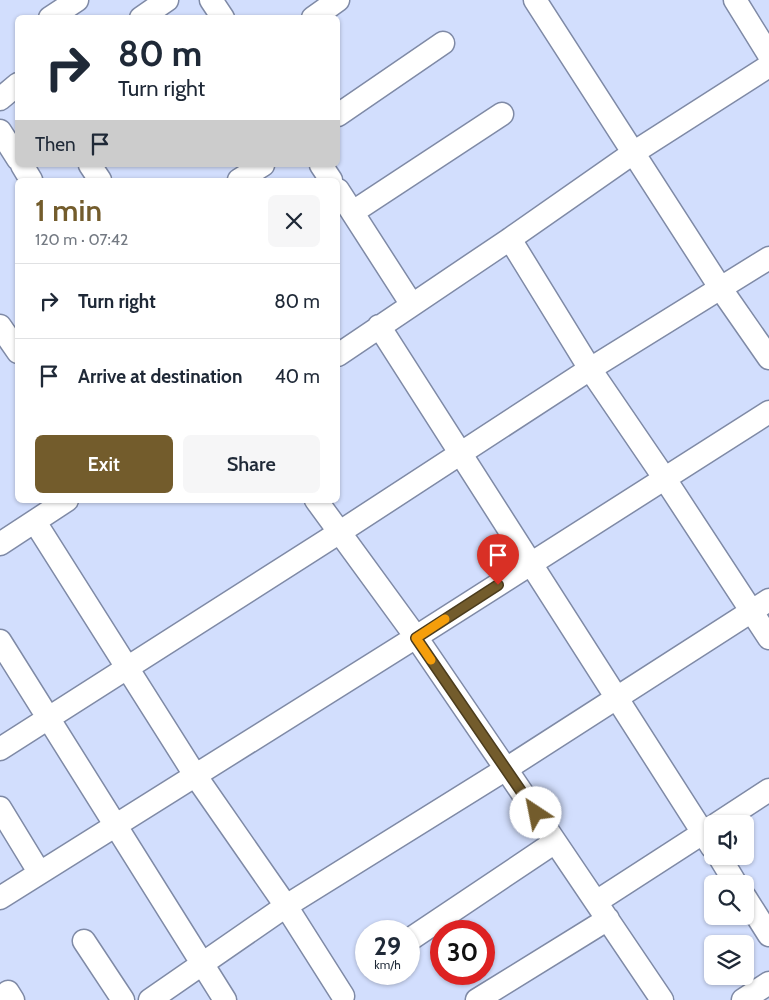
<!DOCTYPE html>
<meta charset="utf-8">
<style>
:root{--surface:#fff;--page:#f6f6f7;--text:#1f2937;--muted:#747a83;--line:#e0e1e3;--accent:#735c2c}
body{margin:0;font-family:Cabin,sans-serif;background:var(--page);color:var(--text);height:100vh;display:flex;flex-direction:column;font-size:19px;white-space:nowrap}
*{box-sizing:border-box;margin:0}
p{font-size:16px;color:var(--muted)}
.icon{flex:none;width:28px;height:28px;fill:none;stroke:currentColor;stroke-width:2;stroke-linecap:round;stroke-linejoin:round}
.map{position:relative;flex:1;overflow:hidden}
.details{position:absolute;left:15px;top:178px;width:325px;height:325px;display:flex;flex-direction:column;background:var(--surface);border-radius:8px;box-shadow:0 1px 4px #0004}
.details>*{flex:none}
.guide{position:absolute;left:15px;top:15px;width:325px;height:152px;border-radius:8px;box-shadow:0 1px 4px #0004;background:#fff;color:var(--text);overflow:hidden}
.controls{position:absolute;left:704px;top:815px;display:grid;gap:10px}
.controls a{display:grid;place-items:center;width:50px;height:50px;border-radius:8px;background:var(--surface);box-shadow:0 1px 4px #0004;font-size:25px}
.speed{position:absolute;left:355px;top:920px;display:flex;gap:10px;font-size:25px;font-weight:700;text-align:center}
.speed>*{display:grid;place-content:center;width:65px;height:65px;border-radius:50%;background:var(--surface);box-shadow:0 1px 4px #0004;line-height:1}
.speed small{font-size:12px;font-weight:400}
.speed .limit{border:8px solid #d22;background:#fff;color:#111}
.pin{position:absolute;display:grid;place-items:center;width:42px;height:42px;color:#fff;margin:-51px -21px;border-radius:50% 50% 50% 0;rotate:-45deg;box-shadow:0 0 5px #0007}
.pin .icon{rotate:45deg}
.me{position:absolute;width:55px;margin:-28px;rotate:326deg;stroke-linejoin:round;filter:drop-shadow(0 0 4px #0008)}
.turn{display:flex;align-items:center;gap:18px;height:105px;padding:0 20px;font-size:22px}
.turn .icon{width:65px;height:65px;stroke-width:2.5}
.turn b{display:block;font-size:35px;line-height:42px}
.then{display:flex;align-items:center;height:48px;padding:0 20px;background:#0003;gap:10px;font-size:19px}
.round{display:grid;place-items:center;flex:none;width:52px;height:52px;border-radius:8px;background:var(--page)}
.head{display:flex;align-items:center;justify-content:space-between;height:85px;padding:0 20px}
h1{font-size:30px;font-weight:600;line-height:38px;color:var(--accent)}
.primary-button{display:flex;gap:10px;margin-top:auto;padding:10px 20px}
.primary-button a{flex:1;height:58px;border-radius:8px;background:var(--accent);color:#fff;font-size:20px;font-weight:600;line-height:58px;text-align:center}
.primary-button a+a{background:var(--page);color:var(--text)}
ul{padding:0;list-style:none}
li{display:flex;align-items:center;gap:15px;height:75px;padding:0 20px;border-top:1px solid var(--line)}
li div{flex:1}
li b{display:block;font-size:19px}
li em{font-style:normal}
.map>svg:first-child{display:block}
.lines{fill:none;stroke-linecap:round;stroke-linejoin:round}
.minor-casing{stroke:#7f8aa6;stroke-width:25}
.minor{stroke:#fff;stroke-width:22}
.route-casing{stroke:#4b3c1d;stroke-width:12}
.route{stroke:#735c2c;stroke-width:9}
.slow{stroke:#f59e0b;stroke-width:9}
</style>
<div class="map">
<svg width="769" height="1000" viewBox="0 0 769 1000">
<rect width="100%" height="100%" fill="#d2defd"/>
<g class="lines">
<defs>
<path id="minor" d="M211,0L223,18
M535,0L721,289L769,358
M735,0L769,55
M50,18L77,0
M141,18L167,0
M313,18L338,0
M0,99L18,84
M338,115L443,43
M0,131L18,159
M22,165L31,180
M90,165L100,180
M321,165L331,180
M239,180L263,165
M338,190L412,305
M353,212L502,114
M510,239L590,369L665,479L769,638
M0,326L18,352
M379,326L712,847
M338,355L510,239L633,153L769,66
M35,522L195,775L286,906L343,996
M0,544L67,500
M0,641L225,1000
M0,749L340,532L590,369L769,258
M0,808L39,872
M717,824L769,790
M719,856L736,884
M745,897L769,935
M0,898L416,637L769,412
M596,902L712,827
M409,940L555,842
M84,941L123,1000
M8,992L13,1000
M150,1000L286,906L506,769L416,637L316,500
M477,1000L608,919
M662,1000L506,769L769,600
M743,1000L769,983"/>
</defs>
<!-- minor casing -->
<use href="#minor" class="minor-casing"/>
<!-- minor -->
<use href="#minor" class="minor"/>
</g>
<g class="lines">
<defs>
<path id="route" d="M498,585L416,638L536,813"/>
</defs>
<!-- route casing -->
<use href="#route" class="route-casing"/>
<!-- route -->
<use href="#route" class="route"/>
<!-- slow -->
<path class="slow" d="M431,660L416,638L445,619"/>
</g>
</svg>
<div class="controls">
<a><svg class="icon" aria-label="sound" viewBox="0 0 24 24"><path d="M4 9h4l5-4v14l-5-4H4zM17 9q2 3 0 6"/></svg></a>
<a><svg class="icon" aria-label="search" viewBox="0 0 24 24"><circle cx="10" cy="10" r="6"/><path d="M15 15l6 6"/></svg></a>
<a><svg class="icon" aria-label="layers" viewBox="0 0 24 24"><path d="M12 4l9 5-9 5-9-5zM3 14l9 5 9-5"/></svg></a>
</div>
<div class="speed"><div>29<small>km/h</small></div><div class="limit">30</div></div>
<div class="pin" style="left:498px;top:585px;background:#d93025"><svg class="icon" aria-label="arrive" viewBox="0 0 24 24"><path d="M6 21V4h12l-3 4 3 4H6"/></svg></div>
<svg class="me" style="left:536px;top:813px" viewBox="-20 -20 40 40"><circle r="19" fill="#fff"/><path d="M0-13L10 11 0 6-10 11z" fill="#735c2c"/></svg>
<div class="guide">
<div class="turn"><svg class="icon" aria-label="right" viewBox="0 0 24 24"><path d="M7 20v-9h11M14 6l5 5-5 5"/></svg><div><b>80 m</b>Turn right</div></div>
<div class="then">Then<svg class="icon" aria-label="arrive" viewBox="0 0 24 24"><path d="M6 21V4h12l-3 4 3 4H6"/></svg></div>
</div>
<section class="details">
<div class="head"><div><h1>1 min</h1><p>120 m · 07:42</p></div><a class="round"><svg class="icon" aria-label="close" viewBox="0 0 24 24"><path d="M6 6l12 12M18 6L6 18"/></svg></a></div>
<ul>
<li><svg class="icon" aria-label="right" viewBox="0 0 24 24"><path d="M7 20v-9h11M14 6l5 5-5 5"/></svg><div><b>Turn right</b></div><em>80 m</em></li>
<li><svg class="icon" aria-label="arrive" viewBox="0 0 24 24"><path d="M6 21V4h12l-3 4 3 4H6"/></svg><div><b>Arrive at destination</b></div><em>40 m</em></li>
</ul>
<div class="primary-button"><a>Exit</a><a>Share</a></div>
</section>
</div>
